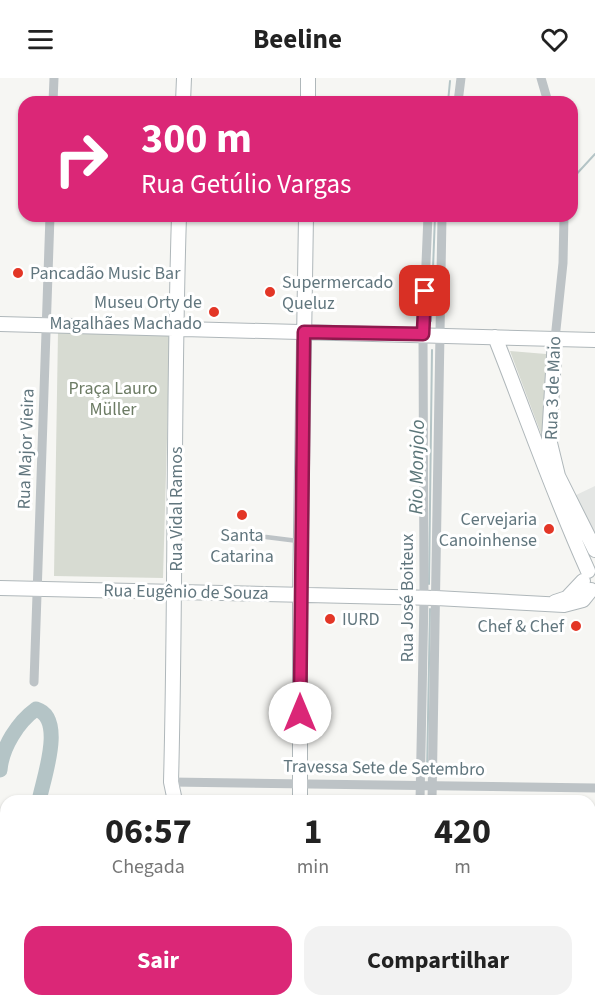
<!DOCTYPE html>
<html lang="pt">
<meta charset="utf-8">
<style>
:root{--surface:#fff;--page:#f2f2f2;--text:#222;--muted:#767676;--accent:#db2777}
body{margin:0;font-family:"Source Sans 3",sans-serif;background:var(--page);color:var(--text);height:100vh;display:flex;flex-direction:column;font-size:22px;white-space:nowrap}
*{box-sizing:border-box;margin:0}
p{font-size:20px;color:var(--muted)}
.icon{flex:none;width:33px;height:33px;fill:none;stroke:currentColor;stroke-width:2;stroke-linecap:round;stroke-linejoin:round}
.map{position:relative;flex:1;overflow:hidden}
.panel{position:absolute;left:0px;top:717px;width:596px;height:212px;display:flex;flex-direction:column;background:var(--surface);border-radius:18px 18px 0 0;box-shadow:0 2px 4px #0004}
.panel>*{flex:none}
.guide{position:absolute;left:18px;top:18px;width:560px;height:126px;border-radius:18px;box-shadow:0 2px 4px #0004;background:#db2777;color:#fff;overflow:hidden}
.pin{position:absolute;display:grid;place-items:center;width:51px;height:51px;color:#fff;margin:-26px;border-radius:12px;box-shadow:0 3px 9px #0006}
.me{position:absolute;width:66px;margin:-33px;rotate:0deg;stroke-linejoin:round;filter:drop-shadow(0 0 4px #0008)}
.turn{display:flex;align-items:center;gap:21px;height:126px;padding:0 24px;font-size:27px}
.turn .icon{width:78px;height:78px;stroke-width:2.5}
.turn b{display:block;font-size:42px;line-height:51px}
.eta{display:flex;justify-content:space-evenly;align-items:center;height:102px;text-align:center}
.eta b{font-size:36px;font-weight:700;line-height:42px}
.button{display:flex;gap:12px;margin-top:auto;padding:12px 24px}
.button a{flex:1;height:69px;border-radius:18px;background:var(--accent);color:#fff;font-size:24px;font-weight:700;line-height:69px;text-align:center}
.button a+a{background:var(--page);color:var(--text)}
header{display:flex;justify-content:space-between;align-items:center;height:78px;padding:0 24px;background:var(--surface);font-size:27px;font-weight:700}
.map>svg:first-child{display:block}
.built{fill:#e4e6e4}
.green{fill:#d7dbd2}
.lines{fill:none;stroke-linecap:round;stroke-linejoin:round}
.stream{stroke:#b4c4c6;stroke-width:2}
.river{stroke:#b4c4c6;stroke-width:15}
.secondary-casing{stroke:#afb7ba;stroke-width:16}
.lane{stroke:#bdc3c6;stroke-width:4.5}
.street{stroke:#bdc3c6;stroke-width:9}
.secondary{stroke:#fff;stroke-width:14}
.route-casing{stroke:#8e194d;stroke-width:15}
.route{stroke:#db2777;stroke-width:10}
.poi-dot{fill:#e33626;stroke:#fff;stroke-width:2}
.labels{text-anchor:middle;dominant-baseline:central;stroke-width:6;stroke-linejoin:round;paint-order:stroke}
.poi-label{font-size:18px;fill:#61767e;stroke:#fff;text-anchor:start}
.park-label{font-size:18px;fill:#6c7b64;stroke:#fff}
.street-label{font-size:18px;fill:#61767e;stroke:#fff}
.water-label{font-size:20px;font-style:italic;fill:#5c7679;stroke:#fff}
</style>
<header><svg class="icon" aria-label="menu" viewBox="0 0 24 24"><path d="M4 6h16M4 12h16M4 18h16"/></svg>Beeline<svg class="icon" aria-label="heart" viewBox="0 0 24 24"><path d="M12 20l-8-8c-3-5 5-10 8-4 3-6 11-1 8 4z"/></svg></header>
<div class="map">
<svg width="595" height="928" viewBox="0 0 595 928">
<rect width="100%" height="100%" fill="#f6f6f3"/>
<!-- built -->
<path class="built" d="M595,408V458L574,418Z
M590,909L595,916V928H473L474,922H590Z"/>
<!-- green -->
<path class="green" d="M58,254L170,256L163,500L54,498Z
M510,273L546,276L543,361Z
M256,922L283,923L284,928H246Z"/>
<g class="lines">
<!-- stream -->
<path class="stream" d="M448,24L450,3
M572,101L595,76
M431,243L435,138
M429,506L432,272
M427,695L430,531
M427,723V719
M590,835L595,844
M421,922L422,928"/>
<!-- river -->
<path class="river" d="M0,692C2,669 18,644 36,631C66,640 43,701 39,723
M0,841L6,831"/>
<defs>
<path id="secondary" d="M183,24L184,0
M308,24V0
M0,246L595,262
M495,259C526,337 553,416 588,493
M555,261L549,361L558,398L595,472
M0,510L436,520L564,527L583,522L591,512
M555,524L567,520L583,503
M175,723L171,704C176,515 173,326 179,138
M300,723V517L306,138
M213,922L217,928
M293,928V922"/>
</defs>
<!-- secondary casing -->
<use href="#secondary" class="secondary-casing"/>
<!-- lane -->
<path class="lane" d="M266,459L298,463
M331,928V922"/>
<!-- street -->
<path class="street" d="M541,0L548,24
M53,24L54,0
M458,24L461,0
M555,261L563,185L564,138
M34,604L50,138
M171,704L595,710
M420,723L424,520L423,256L428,138
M432,723L442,138
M231,928L240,922"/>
<!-- secondary -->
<use href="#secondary" class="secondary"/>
</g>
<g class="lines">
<defs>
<path id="route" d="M300,635L304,254L423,256L425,213"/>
</defs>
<!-- route casing -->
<use href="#route" class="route-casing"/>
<!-- route -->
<use href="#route" class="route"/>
</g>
<!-- markers -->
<g class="poi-dot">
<circle cx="18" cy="195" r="6"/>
<circle cx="270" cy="214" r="6"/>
<circle cx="214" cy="234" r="6"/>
<circle cx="242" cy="437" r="6"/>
<circle cx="549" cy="451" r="6"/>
<circle cx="330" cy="541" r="6"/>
<circle cx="576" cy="548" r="6"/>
</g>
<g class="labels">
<!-- poi labels -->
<g class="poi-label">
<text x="30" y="195">Pancadão Music Bar</text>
<text x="282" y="204">Supermercado<tspan x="282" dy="21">Queluz</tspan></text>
<text x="202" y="224" text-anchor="end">Museu Orty de<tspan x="202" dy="21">Magalhães Machado</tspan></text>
<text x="537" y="441" text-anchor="end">Cervejaria<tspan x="537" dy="21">Canoinhense</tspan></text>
<text x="242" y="457" text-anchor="middle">Santa<tspan x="242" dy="21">Catarina</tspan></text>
<text x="342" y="541">IURD</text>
<text x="564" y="548" text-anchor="end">Chef &amp; Chef</text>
</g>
<!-- park labels -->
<g class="park-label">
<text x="113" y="310">Praça Lauro<tspan x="113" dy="21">Müller</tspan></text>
</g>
<!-- street labels -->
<g class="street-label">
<text transform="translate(553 310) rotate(-88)">Rua 3 de Maio</text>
<text transform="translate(26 371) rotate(-88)">Rua Major Vieira</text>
<text transform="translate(176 431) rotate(-90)">Rua Vidal Ramos</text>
<text transform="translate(186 514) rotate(1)">Rua Eugênio de Souza</text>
<text transform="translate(407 520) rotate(-90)">Rua José Boiteux</text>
<text transform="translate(384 690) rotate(1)">Travessa Sete de Setembro</text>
</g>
<!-- water labels -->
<g class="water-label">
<text transform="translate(417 389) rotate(-89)">Rio Monjolo</text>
</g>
</g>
</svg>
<div class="pin" style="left:425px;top:213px;background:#d93025"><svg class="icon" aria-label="arrive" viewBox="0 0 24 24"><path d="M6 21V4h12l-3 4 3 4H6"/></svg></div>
<svg class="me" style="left:300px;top:635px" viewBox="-20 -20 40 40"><circle r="19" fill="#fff"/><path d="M0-13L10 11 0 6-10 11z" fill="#db2777"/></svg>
<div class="guide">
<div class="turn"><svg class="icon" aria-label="right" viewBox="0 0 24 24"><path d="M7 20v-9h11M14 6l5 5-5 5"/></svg><div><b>300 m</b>Rua Getúlio Vargas</div></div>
</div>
<section class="panel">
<div class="eta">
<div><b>06:57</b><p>Chegada</p></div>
<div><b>1</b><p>min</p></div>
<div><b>420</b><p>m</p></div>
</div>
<div class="button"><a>Sair</a><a>Compartilhar</a></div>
</section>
</div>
